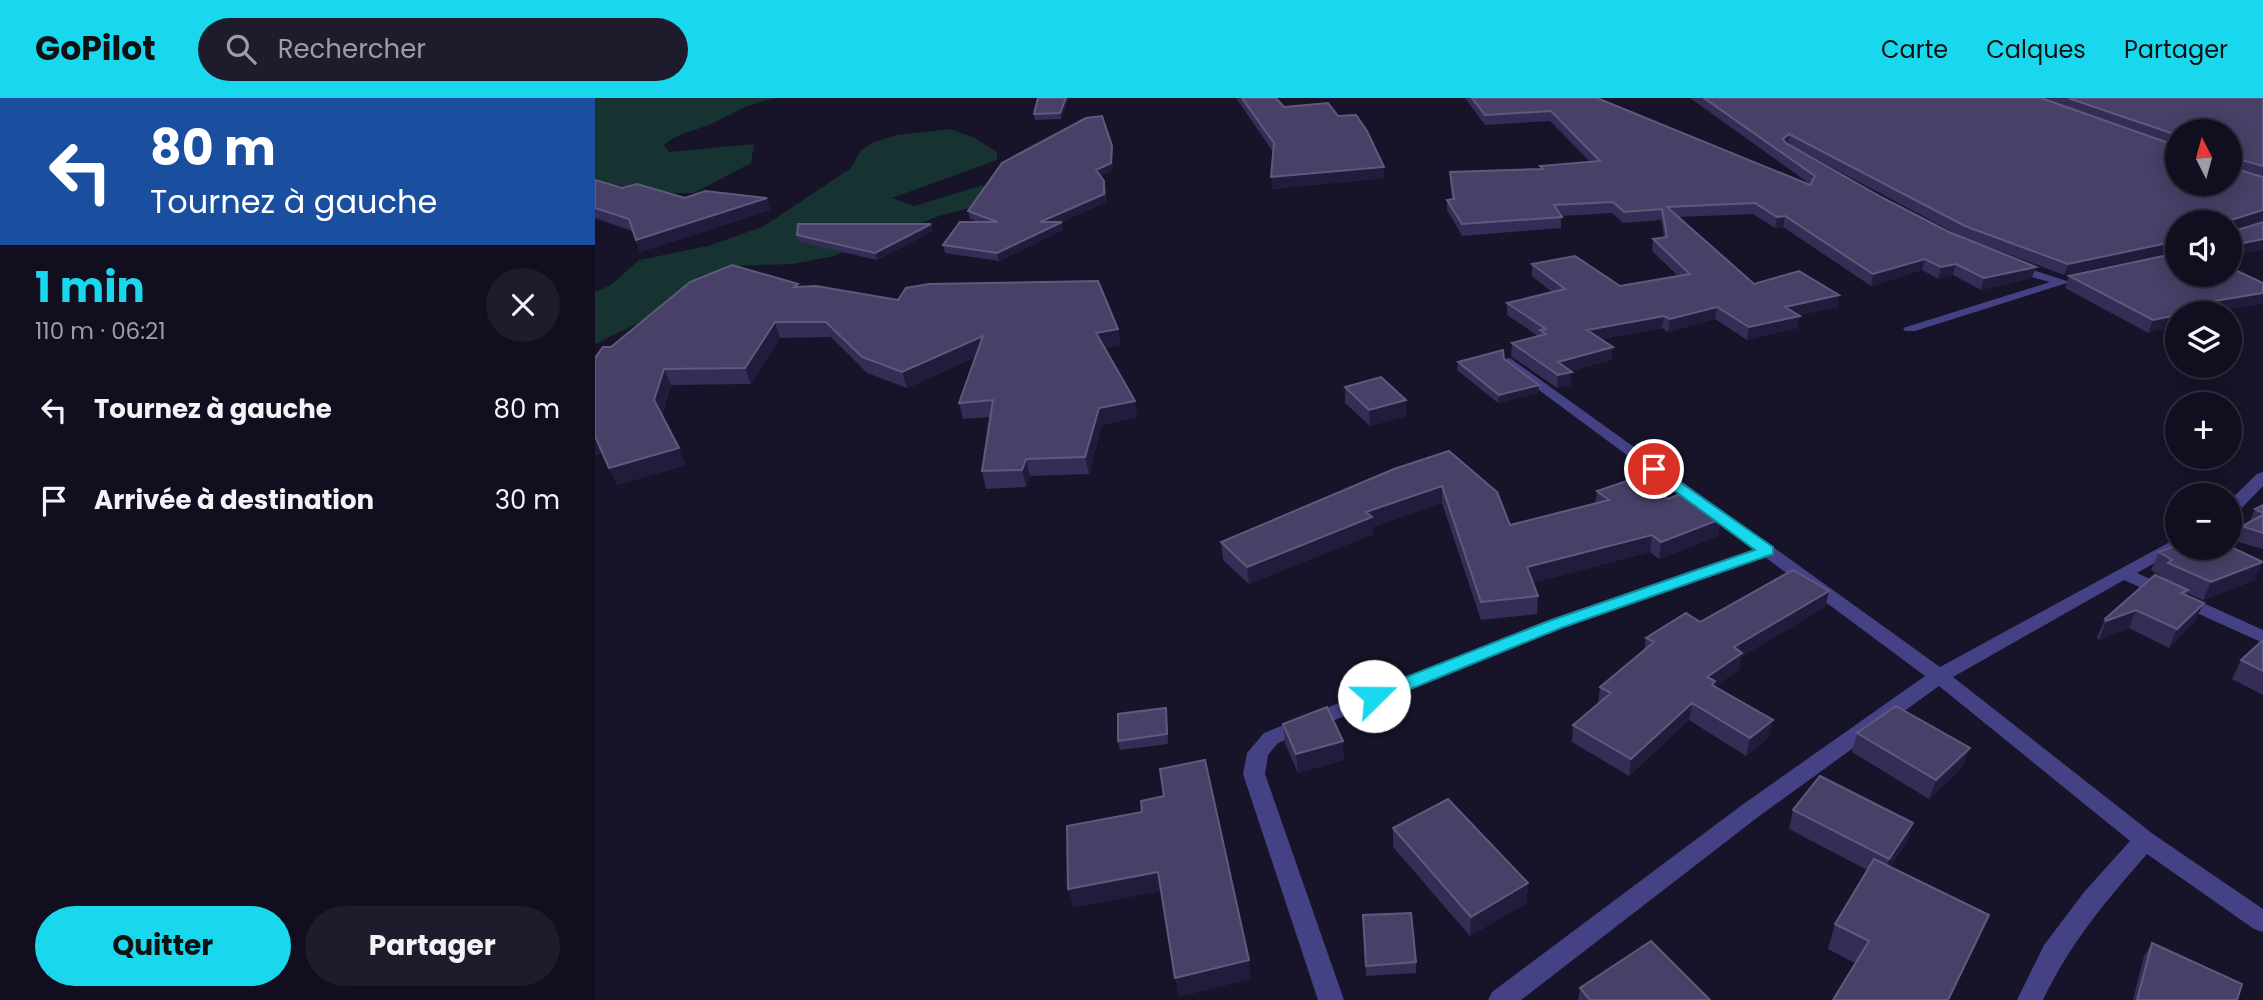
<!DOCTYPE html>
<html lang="fr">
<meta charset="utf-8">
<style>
:root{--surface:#110e1f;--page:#1e1c2c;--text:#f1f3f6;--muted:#9c9ca4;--line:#302e3d;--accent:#19d7ed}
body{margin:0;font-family:Poppins,sans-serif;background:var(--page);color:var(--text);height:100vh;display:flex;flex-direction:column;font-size:26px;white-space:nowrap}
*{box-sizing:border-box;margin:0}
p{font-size:23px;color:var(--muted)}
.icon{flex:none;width:38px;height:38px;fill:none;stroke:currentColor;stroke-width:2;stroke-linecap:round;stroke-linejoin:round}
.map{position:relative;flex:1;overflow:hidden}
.details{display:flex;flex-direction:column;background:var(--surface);width:595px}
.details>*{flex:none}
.hud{background:#1a4fa0;color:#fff;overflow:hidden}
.needle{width:46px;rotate:354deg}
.buttons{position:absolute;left:1570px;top:21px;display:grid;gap:14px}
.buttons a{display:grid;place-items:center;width:77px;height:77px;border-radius:50%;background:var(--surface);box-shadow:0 4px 18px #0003,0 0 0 2px var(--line);font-size:35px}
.pin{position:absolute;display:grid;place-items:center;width:60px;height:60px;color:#fff;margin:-30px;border:4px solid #fff;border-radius:50%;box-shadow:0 2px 7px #0007}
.me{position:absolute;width:77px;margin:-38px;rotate:68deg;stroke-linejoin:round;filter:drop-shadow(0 0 5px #0008)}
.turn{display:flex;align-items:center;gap:24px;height:147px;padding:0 35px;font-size:32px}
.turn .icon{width:91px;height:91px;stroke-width:2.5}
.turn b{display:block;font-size:49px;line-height:60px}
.round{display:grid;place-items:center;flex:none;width:74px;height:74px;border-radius:37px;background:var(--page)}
.headline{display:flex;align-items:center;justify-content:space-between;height:119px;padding:0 35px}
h1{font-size:42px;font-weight:700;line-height:52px;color:var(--accent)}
.primary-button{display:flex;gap:14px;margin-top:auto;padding:14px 35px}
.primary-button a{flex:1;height:80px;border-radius:42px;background:var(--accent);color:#111;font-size:28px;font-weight:700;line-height:80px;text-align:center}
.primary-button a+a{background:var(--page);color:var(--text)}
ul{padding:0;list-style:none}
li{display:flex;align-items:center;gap:21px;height:91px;padding:0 35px}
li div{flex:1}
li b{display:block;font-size:26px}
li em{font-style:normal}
header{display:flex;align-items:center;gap:42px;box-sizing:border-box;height:98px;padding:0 35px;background:var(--accent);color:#111}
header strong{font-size:33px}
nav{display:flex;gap:38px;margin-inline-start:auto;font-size:24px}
.search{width:490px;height:63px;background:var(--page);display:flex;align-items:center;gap:18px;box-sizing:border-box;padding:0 24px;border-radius:38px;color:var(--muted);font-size:26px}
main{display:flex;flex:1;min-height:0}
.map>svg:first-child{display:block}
.green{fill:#163231}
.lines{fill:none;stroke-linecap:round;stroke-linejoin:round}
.minor{fill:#444284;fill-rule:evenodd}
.wall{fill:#352d55;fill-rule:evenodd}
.shaded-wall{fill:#211b3c}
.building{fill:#474067;stroke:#60597e;stroke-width:2}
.route{fill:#19d7ed;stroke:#108c9a;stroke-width:2}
</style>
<header>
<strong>GoPilot</strong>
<div class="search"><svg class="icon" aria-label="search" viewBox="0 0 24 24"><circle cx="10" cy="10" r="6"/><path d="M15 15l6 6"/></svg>Rechercher</div>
<nav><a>Carte</a><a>Calques</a><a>Partager</a></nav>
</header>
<main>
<section class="details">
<div class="hud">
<div class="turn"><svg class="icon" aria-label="left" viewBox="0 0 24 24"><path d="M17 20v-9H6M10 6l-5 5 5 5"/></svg><div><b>80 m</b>Tournez à gauche</div></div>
</div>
<div class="headline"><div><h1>1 min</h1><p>110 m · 06:21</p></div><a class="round"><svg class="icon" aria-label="close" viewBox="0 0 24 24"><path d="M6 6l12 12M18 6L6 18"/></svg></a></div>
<ul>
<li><svg class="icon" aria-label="left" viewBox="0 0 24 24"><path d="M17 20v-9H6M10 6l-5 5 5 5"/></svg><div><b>Tournez à gauche</b></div><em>80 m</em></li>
<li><svg class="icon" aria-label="arrive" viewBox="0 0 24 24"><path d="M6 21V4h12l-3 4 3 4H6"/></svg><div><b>Arrivée à destination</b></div><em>30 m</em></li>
</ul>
<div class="primary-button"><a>Quitter</a><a>Partager</a></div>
</section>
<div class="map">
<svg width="1668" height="902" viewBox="0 0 1668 902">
<rect width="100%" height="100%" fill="#171329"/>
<!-- green -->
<path class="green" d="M0,0H184C152,5 146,12 118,25C101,33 83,34 69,47L74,54L159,46L156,65L99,95H71L0,84Z
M355,31L378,39L402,54V62L297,100L319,108L385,88L414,87L398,104L347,117L235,159L197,166L132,168L86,191L60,217L0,246V194L16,187L44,162L113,148L169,128L256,70L266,52L279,44L302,37Z"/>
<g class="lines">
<!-- minor -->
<path class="minor" d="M1414,167H1422L1475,184L1320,233H1310L1308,230L1455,184L1414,173Z
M915,260L1345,569L1582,440V450H1586L1542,475L1668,532V545L1529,482L1358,579L1558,736L1668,811V834L1659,831L1552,756C1510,804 1476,844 1448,902H1422L1449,847L1490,793L1535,743L1344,588L1163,719L926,902H893L897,894L1147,707L1330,578L1170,459L967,530L683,645L673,657L670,676L749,902H723L648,676L652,655L669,635L953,522L1159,451L910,267V261Z
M1668,374V388L1640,417L1634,418V403L1662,376Z"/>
</g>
<!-- wall -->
<path class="wall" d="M474,0L466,21L440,22L439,16Z
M641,0H681L689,9L743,18L789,80L677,91L678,54Z
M870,0H1002L1215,86L1095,0H1668V122L1637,132L1639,133L1668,124V151L1634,158L1582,124V153L1469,177L1367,139L1193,46L1288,100L1437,180L1386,192L1358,177L1343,181L1327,172L1276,188L1188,129L1180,130L1158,116L1084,119L1159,186L1244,197L1242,209L1204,217L1202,230L1152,242L1120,221L1073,234L1067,230L1007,241L1017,262L975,273L976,287L962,290L916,258L917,245L943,238L912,217V205L957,194L937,178V166L1025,188L1083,178L1057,153L1058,141L1069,139L1066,122L1028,125L1017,115L966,118V130L867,138L852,112V102L857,101L855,84V74L945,71V68L995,64L955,23L890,27ZM1582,33L1634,86L1582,48Z
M517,48L518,56L517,73L506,78L511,91V104L466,124L468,132L404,163L350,155L348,147L382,124L375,121L373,113Z
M0,82L27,90L90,100H172L175,112L45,154L37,133L0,120Z
M338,133L282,162L204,144L202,137Z
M1474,178L1620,214L1553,235L1470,190Z
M204,188L523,231L526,247L509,250L543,319L507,327L494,376L435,378L431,389L391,391L387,373L395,319L368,321L364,305L380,259L312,290L272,275L236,239L185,240L156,286L76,287L67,317L91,367L22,387L8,355L0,357V260L16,249Z
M909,261L944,287L943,295L903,305L862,272L863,264Z
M750,289L811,318L775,328L750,305Z
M854,353L915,427L1000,406L1002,393L1073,401L1126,421L1123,438L1064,461L1055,454L938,485L943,498L942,516L886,522L847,405L778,429V436L654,486L628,462L626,444Z
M1668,407V451L1640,443L1647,428L1654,425L1660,411Z
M1564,454L1660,482L1608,502L1592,495L1591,497L1600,523L1574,550L1534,530L1504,542L1502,539L1510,521L1567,480V479L1556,472Z
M1234,493L1230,509L1146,559L1144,572L1120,588L1174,639L1151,658L1094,622L1034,678L977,644L978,627L1003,606L1005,589L1049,552L1051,540L1105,524Z
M1668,542V597L1637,581L1646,562Z
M572,620L573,646L525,652L523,643Z
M688,626L749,662L703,675L690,645Z
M1262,635L1368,669L1334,701L1257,654Z
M1198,712L1312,744L1295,769L1383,841L1260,865L1233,851L1240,826L1272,772L1194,731Z
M798,730L932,805L875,838L798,749Z
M768,817L821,864V875L771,878Z
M1557,845L1642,902H1538L1549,858Z
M985,890L1115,902H983Z"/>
<!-- shaded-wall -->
<path class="shaded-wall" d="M471,0H474L466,21L465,15Z
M1194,36L1193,46L1186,51L1188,41Z
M517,48L518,56L517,73L502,80L501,72Z
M789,69V80L677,91L676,79Z
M509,83L511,104L447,132L445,124Z
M172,100L175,112L45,154L41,142Z
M1668,112L1667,122L1634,133L1636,122Z
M1190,118L1188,129L1180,130L1182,119Z
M467,124L468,132L404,163L402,155Z
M336,126L338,133L282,162L280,155Z
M1668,141V151L1634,158V148Z
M1582,143V153L1469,177L1473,166Z
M1330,161L1327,172L1276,188L1278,176Z
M1361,166L1358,177L1343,181L1346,169Z
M1441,169L1437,180L1386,192L1389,180Z
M1668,195V206L1620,214L1619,215H1590L1613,204Z
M1244,197L1242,209L1188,221L1190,209Z
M1122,209L1120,221L1073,234L1075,221Z
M1582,217V228L1553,235L1558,222Z
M1069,218L1067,230L991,244L992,232Z
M1205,218L1202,230L1152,242L1154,229Z
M180,224L185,240L156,286L150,270Z
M523,231L526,247L503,251L501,235Z
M388,238L392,253L312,290L307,274Z
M1018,249L1017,262L962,276L963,264Z
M69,271L76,287L66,318L59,302Z
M977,274L976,287L962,290L963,277Z
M944,287L943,295L903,305L904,297Z
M811,302V318L775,328L774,312Z
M540,303L543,319L507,327L494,376L490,359L504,310Z
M0,338H1L9,355L0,357Z
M84,350L91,367L22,387L14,370Z
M431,361L435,378L431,389L427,372Z
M847,388V405L778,429V436L654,486L652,469L771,414Z
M1126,421L1123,438L1064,461L1066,444Z
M1057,437L1055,454L931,487L932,469Z
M1668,464L1660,482L1608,502L1616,484Z
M1234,493L1230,509L1146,559L1144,572L1120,589L1114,604L1112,579L1139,549Z
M1609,505L1600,523L1574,550L1582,531Z
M1541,512L1534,530L1504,542L1511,523Z
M1097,605L1094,622L1034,678L1036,661Z
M1178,622L1174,639L1151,658L1155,640Z
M748,643L749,662L703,675L701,656Z
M1375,650L1368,669L1334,701L1341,682Z
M1318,725L1312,744L1288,780L1294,761Z
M563,774L567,793L478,810L473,791Z
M933,785L932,805L875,838L876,819Z
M1394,817L1383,841L1354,902H1353Z
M654,862L656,881L584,899L580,880Z"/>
<!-- building -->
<path class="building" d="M443,0H471L465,15L439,16Z
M647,0H681L689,9L733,5L743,18L761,17L772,33L789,69L676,79L679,45Z
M877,0H1002L1215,87L1220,78L1109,0H1446L1582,48V86H1634V33H1582V37L1473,0H1668V68L1636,59L1637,70L1668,79V112L1636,122V131L1639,133L1668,124V141L1634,148V124H1582V143L1473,166L1370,128L1194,36L1188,41L1191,45L1288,100L1354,134L1441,169L1389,180L1361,166L1346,169L1330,161L1278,176L1190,118L1182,119L1160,105L1072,109L1159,186L1204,173L1244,197L1190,209L1205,218L1154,229L1122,209L1075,221L1069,218L992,232L1018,249L963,264L977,274L963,277L917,245L951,236L945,232L951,231L912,205L970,191L937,166L980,158L1025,188L1095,176L1058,141L1072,139L1067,111L1029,114L1018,104L959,107L967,119L867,126L852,102L859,101L855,74L948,71L945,68L1005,63L956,13L890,17Z
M507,18L517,48L516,65L501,72L509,83V96L445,124H467L402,155L348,147L365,124H403L373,113L407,65L491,20Z
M0,82L27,90L42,86L90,100L110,93L172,100L41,142L34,121L0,110Z
M203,126H336L280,155L202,137Z
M1582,155V177H1634V169L1668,185V195L1613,204L1622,208L1590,215H1582V217L1558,222L1474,178Z
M137,167L203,186L199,189L221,188L303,202L311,190L334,186L503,183L523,231L501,235L540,303L504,310L490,359L431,361L427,372L387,373L398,302L364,305L388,238L307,274L267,259L231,224H180L150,270L69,271L59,302L84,350L14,370L0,338V260L8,249H16L95,184Z
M908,252L909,261L944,287L904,297L863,264Z
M786,279L811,302L774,312L750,289Z
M854,353L902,394L915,427L1014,402L1002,393L1043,379L1073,401L1090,394L1126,421L1066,444L1057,437L932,469L943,498L886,504L847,388L771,414L777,419L652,469L626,444L799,371Z
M1668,407V415L1660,411Z
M1668,417V435L1647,428Z
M1582,447V450H1634V448L1668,464L1616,484L1573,465L1577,462L1564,454Z
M1198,472L1234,493L1139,549L1147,555L1112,579L1120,583L1117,587L1178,622L1155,640L1097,605L1036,661L978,627L1016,595L1005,589L1059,544L1051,540L1091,515L1105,524Z
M1560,477L1593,492L1586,495L1609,505L1582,531L1541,512L1511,523L1510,521Z
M1668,542V573L1646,562Z
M1301,608L1375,650L1341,682L1262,635Z
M732,609L748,643L701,656L688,626Z
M571,610L572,636L523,643V616Z
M610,662L654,862L580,880L563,774L473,791L472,728L547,714L546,703L569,698L565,671Z
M1225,678L1318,725L1294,761L1198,712Z
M853,701L933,785L876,819L798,730Z
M1279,761L1394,817L1353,902H1238L1274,843L1240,826Z
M816,815L821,864L771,868L768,817Z
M1056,843L1115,902H995L985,890Z
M1557,845L1647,886L1642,902H1542Z"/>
<!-- route -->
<path class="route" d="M1059,366L1178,449V456L966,530L786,603H773L770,598L773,594L954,523L1160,452L1054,374L1052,371Z"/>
</svg>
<div class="buttons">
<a><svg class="needle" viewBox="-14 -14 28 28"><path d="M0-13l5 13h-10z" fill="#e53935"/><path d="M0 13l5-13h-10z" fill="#9c9ca4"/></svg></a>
<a><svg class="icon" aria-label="sound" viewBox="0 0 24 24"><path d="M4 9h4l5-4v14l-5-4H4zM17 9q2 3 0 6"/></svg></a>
<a><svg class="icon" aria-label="layers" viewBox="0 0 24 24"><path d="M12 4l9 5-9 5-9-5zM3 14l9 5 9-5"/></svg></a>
<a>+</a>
<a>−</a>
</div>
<div class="pin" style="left:1059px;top:371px;background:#d93025"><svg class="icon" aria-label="arrive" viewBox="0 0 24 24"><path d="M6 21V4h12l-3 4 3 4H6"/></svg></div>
<svg class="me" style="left:779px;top:598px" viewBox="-20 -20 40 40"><circle r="19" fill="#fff"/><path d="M0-13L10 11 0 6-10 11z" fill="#19d7ed"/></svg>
</div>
</main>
